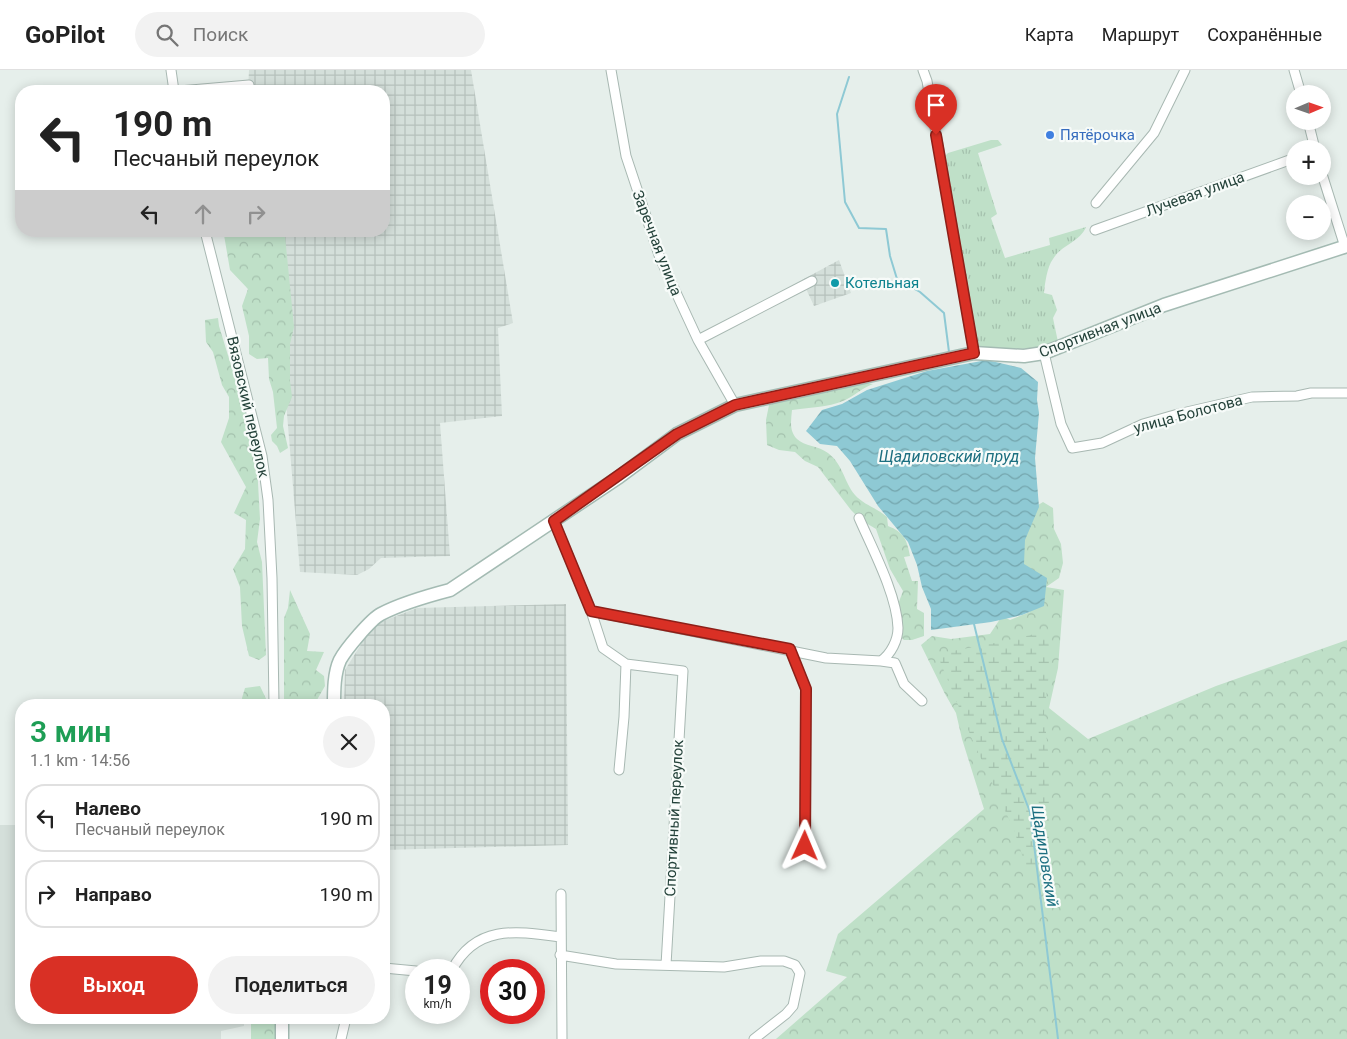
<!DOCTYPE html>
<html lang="ru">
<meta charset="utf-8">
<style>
:root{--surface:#fff;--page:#f2f2f2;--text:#222;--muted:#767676;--line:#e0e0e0;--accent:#d93025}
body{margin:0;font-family:Roboto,sans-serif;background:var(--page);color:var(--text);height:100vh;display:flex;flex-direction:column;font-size:19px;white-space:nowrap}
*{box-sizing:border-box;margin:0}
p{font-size:16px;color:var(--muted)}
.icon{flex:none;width:28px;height:28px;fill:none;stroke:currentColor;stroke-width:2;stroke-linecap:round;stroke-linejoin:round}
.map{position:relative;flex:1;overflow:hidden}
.sheet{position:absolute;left:15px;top:629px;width:375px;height:325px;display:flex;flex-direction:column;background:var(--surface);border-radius:20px;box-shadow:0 2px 12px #0003}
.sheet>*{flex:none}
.banner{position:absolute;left:15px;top:15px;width:375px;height:152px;border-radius:20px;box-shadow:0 2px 12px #0003;background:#fff;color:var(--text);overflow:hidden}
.needle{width:32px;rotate:88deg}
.controls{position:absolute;left:1286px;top:15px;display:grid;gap:10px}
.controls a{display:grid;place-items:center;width:45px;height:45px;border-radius:50%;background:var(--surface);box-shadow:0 2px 12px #0003;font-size:25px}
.speed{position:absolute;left:405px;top:889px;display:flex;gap:10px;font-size:25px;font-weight:700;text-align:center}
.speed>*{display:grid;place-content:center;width:65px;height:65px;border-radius:50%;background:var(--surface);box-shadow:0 2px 12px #0003;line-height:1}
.speed small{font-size:12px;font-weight:400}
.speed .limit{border:8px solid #d22;background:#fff;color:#111}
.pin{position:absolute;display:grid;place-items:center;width:42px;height:42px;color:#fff;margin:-51px -21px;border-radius:50% 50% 50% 0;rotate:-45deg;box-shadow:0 0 5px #0007}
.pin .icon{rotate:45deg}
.me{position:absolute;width:55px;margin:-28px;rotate:1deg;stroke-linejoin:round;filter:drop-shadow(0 0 4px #0008)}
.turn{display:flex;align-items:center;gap:18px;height:105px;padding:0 15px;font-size:22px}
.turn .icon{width:65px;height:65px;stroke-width:2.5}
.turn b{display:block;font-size:35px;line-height:42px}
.lanes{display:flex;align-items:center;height:48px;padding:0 15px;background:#0003;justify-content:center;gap:25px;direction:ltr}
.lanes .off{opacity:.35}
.round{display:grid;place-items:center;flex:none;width:52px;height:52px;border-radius:26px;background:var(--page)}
.headline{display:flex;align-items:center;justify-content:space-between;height:85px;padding:0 15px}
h1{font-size:30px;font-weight:600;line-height:38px;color:#1e9e55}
.action{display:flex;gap:10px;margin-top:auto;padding:10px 15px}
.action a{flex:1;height:58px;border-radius:30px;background:var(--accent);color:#fff;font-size:20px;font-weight:600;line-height:58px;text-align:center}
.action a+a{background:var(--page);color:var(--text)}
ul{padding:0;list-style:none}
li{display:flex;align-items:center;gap:15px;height:68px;margin:0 10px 8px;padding:0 5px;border:2px solid var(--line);border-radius:20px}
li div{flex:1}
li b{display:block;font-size:19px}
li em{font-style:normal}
header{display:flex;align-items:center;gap:30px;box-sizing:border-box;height:70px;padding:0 25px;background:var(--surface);border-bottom:1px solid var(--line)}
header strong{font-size:24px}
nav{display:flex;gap:28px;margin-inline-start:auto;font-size:18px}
.search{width:350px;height:45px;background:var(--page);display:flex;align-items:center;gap:12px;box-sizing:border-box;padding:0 18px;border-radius:28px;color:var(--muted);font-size:19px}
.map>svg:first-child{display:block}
.built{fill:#d4dfda}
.industrial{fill:url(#industrial-grid)}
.grass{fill:url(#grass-tufts)}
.forest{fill:url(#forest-crowns)}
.wetland{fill:url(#wetland-marsh)}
.water{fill:url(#water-waves)}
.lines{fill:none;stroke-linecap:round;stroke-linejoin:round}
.stream{stroke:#8ec9d4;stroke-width:2}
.street-casing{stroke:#a8b8b2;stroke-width:11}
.secondary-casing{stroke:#a4bbb3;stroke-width:15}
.street{stroke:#fff;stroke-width:9}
.secondary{stroke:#fff;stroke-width:12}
.route-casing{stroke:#8d1f18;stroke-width:12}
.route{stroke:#d93025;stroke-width:9}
.shop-dot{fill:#3f7fe0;stroke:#f7fbf9;stroke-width:2}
.culture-dot{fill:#0f9aa8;stroke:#f7fbf9;stroke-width:2}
.labels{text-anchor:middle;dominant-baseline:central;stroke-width:4.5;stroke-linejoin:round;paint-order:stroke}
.shop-label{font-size:15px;fill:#366cbe;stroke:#f7fbf9;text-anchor:start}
.street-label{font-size:15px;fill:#24423a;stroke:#f7fbf9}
.culture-label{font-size:15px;fill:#0d838f;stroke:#f7fbf9;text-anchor:start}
.water-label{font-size:16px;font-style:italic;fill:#1c6f80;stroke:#f7fbf9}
</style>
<header>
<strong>GoPilot</strong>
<div class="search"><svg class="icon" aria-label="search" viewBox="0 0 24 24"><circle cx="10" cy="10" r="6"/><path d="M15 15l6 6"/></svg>Поиск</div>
<nav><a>Карта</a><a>Маршрут</a><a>Сохранённые</a></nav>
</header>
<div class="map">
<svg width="1347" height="969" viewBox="0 0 1347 969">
<defs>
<pattern id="industrial-grid" width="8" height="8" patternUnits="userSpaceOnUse" patternTransform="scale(1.25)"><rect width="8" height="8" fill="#d4dfda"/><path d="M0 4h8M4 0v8" fill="none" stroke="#b6c1bc"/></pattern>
<pattern id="grass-tufts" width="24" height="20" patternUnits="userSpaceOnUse" patternTransform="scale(1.25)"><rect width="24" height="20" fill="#bfe0c8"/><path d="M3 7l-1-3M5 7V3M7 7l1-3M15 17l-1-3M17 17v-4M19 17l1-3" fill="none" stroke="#a4c1ad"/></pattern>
<pattern id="forest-crowns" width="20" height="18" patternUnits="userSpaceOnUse" patternTransform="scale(1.25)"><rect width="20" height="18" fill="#bfe0c8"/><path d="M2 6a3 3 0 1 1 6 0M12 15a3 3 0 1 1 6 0" fill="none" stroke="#a4c1ad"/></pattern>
<pattern id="wetland-marsh" width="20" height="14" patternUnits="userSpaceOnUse" patternTransform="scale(1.25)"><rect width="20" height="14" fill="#bfe0c8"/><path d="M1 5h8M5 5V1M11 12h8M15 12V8" fill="none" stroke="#a4c1ad"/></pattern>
<pattern id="water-waves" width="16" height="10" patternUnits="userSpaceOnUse" patternTransform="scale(1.25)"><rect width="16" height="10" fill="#8ec9d4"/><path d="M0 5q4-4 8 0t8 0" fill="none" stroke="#74a5ad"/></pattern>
</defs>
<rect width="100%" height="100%" fill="#e6efeb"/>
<!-- built -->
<path class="built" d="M0,755H21V948H244V956L221,961V969H0Z"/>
<!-- industrial -->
<path class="industrial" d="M249,0H471L513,253L498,258L502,346L440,353L450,486L381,488L369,499L357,505L300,502L272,161H384V21H248Z
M839,190L851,223L814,236L802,210Z
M566,534L568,775L384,780V635H344L345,600L373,555L417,538Z"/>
<!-- grass -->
<path class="grass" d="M991,70H998L1002,75L978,83L997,144L991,148L1005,188L1050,175L1049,168L1086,157C1080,172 1061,175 1053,189C1047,197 1045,213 1044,223L1052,225L1057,240L1053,248L1058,272C1033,281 1008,279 982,278L977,276L975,269L945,86L948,83Z"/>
<!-- forest -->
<path class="forest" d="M227,161H282L285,166L294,257L290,274V311L292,327L284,346L283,356L288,378L280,383L277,376L272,371L271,365L277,358L273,322L269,309L268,288L257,289L249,284V266L242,236L248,219L230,200L224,165Z
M218,248L219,256L256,377L260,449L257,472L262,492L266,585L259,590L249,586L242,556L240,517L233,499L245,479L246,450L234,443L246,417L221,372L229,348V327L222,315L213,282L206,272L205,250Z
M866,313L873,314C862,318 853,327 843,331C829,337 807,338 792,340C791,350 789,361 797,369C804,376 819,376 828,383C843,394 844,412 855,425C864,435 877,438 887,447L888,456C904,462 907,470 910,486L904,487L912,511H918L917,539L924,543V566L912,570H904L897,563V537L903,521L890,499L876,459L861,450L851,440L818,397L805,391L795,382L779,380L767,375L766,350L769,335L777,332Z
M1043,432L1053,438L1054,459L1061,474L1063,493L1059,508L1046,517L1064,520L1058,598L1049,638L1088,669L1216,616L1347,570V969H776L847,907L826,901L838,864L984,739L962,669L956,643L945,624L921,575L932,566L951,569L990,564L1002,546L1010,550L1030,542L1022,507L1025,443Z
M290,520L310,564L307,581L324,582L316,600L324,606L325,616L314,635H284V548L288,538Z
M260,616L269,635H243L242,628L245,618Z
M251,948H275V969H251Z"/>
<!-- wetland -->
<path class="wetland" d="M1048,561L1050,596L1044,643L1049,691V783L1028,803L1014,760L972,669L937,584L995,573Z"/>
<!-- water -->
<path class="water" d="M987,290L1021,298L1038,312L1037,330L1039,343L1035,388L1039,437L1025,470L1024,494L1047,508L1044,536L1022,545L991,552L931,560V539L922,517L917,495L908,472L878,436L850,391L837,376L820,374L806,361L822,340L842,334L867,320L927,301Z"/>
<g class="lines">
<!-- stream -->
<path class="stream" d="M849,7L837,44L845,132L859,158L886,159L890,186L897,209L920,222L944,243L949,282
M974,554L1002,669L1030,742L1058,969"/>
<defs>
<path id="street" d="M171,0L174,21
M611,0L626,86L660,188L698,270L735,335
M923,0L927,11L974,283
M1294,0L1301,24
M179,21L249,15
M1308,51L1315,79
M1322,104L1345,177
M1096,133L1154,63L1185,0
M1095,160L1295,88
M205,161L262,386L268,430L272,508L274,635
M698,270L812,211
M1044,283L1061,354L1072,378L1102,373L1143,354L1178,344L1252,327L1297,326L1311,323H1347
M859,448C872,478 897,525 898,558C898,570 891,584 881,591L895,593L904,614L922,631
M554,451L591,541L603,578L626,594L683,601L666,895
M591,541L826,588L881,591
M790,579L806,619L805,777
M619,700L624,647L626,594
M561,824L562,969
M560,885L616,894L724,897L761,891H784L795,895L800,903L793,936L786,944L754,969
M384,898L416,901
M452,900C476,854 517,861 560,867
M341,969L346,948"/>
<path id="secondary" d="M334,635C334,621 334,603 340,590C346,579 371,549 381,544C402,533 427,526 450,520L619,407L677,364L735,335L974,283L1024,286L1044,283L1164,235L1347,176
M282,948V969"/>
</defs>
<!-- street casing -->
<use href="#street" class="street-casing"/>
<!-- secondary casing -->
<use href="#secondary" class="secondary-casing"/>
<!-- street -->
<use href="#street" class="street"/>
<!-- secondary -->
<use href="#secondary" class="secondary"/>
</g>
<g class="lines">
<defs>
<path id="route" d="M805,776L806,619L790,579L591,541L554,451L677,364L735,335L974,283L936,65"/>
</defs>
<!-- route casing -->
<use href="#route" class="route-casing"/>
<!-- route -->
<use href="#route" class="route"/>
</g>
<!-- markers -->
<circle class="shop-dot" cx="1050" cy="65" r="5"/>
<circle class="culture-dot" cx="835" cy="213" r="5"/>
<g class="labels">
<!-- shop labels -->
<g class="shop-label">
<text x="1060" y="65">Пятёрочка</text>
</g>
<!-- street labels -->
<g class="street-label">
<text transform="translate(1195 124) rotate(-20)">Лучевая улица</text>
<text transform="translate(657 173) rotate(69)">Заречная улица</text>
<text transform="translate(1100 260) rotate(-21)">Спортивная улица</text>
<text transform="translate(248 337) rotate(77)">Вязовский переулок</text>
<text transform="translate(1188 344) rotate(-15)">улица Болотова</text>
<text transform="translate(674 748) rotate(-87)">Спортивный переулок</text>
</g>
<!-- culture labels -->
<g class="culture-label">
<text x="845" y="213">Котельная</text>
</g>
<!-- water labels -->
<g class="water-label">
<text x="949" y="386">Щадиловский пруд</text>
<text transform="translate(1045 786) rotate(81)">Щадиловский</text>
</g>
</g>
</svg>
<div class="controls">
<a><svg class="needle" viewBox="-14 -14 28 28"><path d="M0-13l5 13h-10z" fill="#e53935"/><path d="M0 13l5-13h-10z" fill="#767676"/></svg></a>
<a>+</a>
<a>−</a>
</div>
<div class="speed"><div>19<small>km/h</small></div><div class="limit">30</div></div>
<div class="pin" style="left:936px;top:65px;background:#d93025"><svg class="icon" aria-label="arrive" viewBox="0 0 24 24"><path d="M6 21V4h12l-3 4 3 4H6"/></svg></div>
<svg class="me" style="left:805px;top:776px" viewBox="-20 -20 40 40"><path d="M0-17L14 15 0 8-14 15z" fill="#d93025" stroke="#fff" stroke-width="4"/></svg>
<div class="banner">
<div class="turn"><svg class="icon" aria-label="left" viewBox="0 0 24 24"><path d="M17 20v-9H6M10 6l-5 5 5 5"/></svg><div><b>190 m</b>Песчаный переулок</div></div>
<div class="lanes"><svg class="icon" aria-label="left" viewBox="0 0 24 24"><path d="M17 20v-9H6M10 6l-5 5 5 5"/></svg><svg class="icon off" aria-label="ahead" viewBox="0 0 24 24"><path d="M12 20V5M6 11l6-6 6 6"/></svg><svg class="icon off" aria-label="right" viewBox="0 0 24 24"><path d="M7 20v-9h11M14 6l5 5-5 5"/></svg></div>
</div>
<section class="sheet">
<div class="headline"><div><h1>3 мин</h1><p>1.1 km · 14:56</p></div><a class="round"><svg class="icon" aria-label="close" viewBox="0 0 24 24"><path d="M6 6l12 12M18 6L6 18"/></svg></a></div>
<ul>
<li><svg class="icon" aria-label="left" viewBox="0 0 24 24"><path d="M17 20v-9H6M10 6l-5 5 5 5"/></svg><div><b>Налево</b><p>Песчаный переулок</p></div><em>190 m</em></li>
<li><svg class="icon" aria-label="right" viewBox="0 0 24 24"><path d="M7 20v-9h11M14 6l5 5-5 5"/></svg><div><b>Направо</b></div><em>190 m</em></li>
</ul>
<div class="action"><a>Выход</a><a>Поделиться</a></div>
</section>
</div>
